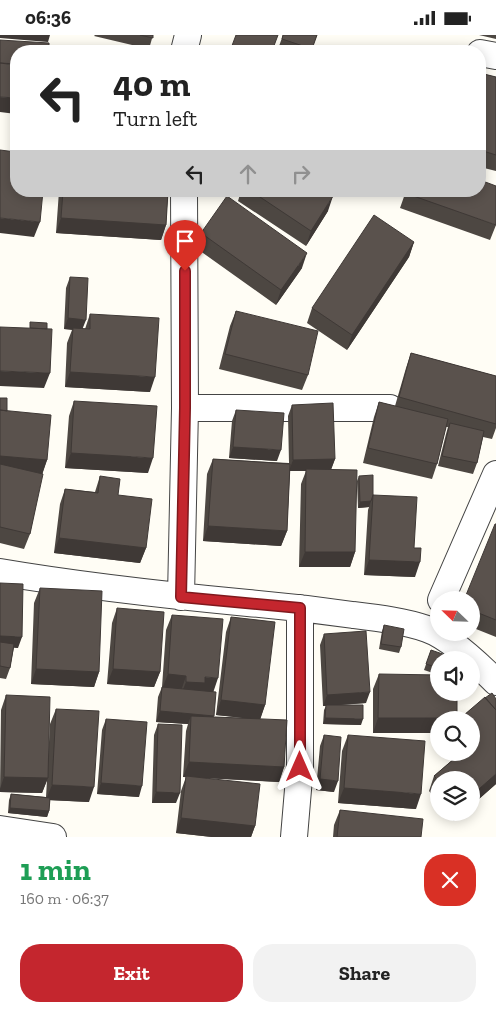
<!DOCTYPE html>
<meta charset="utf-8">
<style>
:root{--surface:#fff;--page:#f2f2f2;--text:#222;--muted:#767676;--accent:#c4262e}
body{margin:0;font-family:"Zilla Slab",serif;background:var(--page);color:var(--text);height:100vh;display:flex;flex-direction:column;font-size:19px;white-space:nowrap}
*{box-sizing:border-box;margin:0}
p{font-size:16px;color:var(--muted)}
.icon{flex:none;width:28px;height:28px;fill:none;stroke:currentColor;stroke-width:2;stroke-linecap:round;stroke-linejoin:round}
.map{position:relative;height:802px;overflow:hidden}
.side{display:flex;flex-direction:column;background:var(--surface);flex:1}
.side>*{flex:none}
.hud{position:absolute;left:10px;top:10px;width:476px;height:152px;border-radius:20px;box-shadow:0 2px 12px #0003;background:#fff;color:var(--text);overflow:hidden}
.needle{width:32px;rotate:293deg}
.controls{position:absolute;left:430px;top:556px;display:grid;gap:10px}
.controls a{display:grid;place-items:center;width:50px;height:50px;border-radius:50%;background:var(--surface);box-shadow:0 2px 12px #0003;font-size:25px}
.pin{position:absolute;display:grid;place-items:center;width:42px;height:42px;color:#fff;margin:-51px -21px;border-radius:50% 50% 50% 0;rotate:-45deg;box-shadow:0 0 5px #0007}
.pin .icon{rotate:45deg}
.me{position:absolute;width:55px;margin:-28px;rotate:0deg;stroke-linejoin:round;filter:drop-shadow(0 0 4px #0008)}
.turn{display:flex;align-items:center;gap:18px;height:105px;padding:0 20px;font-size:22px}
.turn .icon{width:65px;height:65px;stroke-width:2.5}
.turn b{display:block;font-size:35px;line-height:42px}
.lanes{display:flex;align-items:center;height:48px;padding:0 20px;background:#0003;justify-content:center;gap:25px;direction:ltr}
.lanes .off{opacity:.35}
.round{display:grid;place-items:center;flex:none;width:52px;height:52px;border-radius:20px;background:var(--page)}
.head{display:flex;align-items:center;justify-content:space-between;height:85px;padding:0 20px}
h1{font-size:30px;font-weight:800;line-height:38px;color:#1e9e55}
.cta{display:flex;gap:10px;margin-top:auto;padding:10px 20px}
.cta a{flex:1;height:58px;border-radius:20px;background:var(--accent);color:#fff;font-size:20px;font-weight:800;line-height:58px;text-align:center}
.cta a+a{background:var(--page);color:var(--text)}
.status{display:flex;justify-content:space-between;align-items:center;height:35px;padding:0 25px;background:var(--surface);direction:ltr}
.status svg{height:14px;fill:currentColor}
.map>svg:first-child{display:block}
.lines{fill:none;stroke-linecap:round;stroke-linejoin:round}
.minor-casing{stroke:#444;stroke-width:28}
.minor{stroke:#fff;stroke-width:26}
.wall{fill:#4d4742}
.shaded-wall{fill:#3f3936}
.building{fill:#5a524d;stroke:#3f3936}
.route-casing{stroke:#7f191e;stroke-width:12}
.route{stroke:#c4262e;stroke-width:9}
</style>
<div class="status"><b>06:36</b><svg viewBox="0 0 49 12"><path d="M0 12V9h3v3zM5 12V6h3v6zM10 12V3h3v9zM15 12V0h3v12zM26 1h20v11H26zM47 4h2v5h-2z"/></svg></div>
<div class="map">
<svg width="496" height="802" viewBox="0 0 496 802">
<rect width="100%" height="100%" fill="#fffdf5"/>
<g class="lines">
<defs>
<path id="minor" d="M184,16L188,0
M480,18L496,21
M185,373H390
M0,537C82,551 165,560 248,568C283,571 318,575 353,580C378,583 404,586 427,594C450,602 479,630 496,647
M181,562L185,373L184,156
M441,565L496,439
M0,794L53,802
M294,802L300,731V573"/>
</defs>
<!-- minor casing -->
<use href="#minor" class="minor-casing"/>
<!-- minor -->
<use href="#minor" class="minor"/>
</g>
<!-- wall -->
<path class="wall" d="M95,0H153L149,14L94,1Z
M283,0H317L311,16H283L278,14Z
M479,0H496V4Z
M484,39L496,42V136L480,132V49Z
M59,156H168L166,190L161,205L56,198Z
M241,156H326L328,176L306,211L238,166Z
M406,156L496,190L490,205L400,173Z
M201,198L302,233L276,270L196,213Z
M414,207L409,222L347,315L307,288L312,273Z
M70,242L83,294H85L90,279L150,357L65,352L67,308L72,295L64,294L66,253Z
M236,276L308,340L302,355L219,334L230,291Z
M411,318L496,341V393L492,404L483,402L477,428L473,439L438,431L446,399L448,392H446L437,429L432,444L363,428L374,382L379,367L395,371L406,333Z
M0,363L7,376L47,425L42,439L30,499L24,514L0,508Z
M74,366L148,438L65,433L69,381Z
M292,370L335,424L331,434L355,517L350,532H299L301,449L306,436H290L287,496L281,511L203,506L207,439L213,424L289,428L288,381Z
M236,375L277,426L229,423L232,386Z
M100,441L118,460L146,513L140,528L54,518L60,469L65,454L95,457Z
M359,441L414,513L415,542L364,540L368,475L369,472L358,473L357,446Z
M496,489V602L471,592V565Z
M0,548L18,613L14,612L10,633L6,644L0,643Z
M40,553L99,637L94,652L31,649L34,568Z
M117,573L160,637L154,652L107,649L112,588Z
M172,580L213,657V682L246,683L216,680L226,597L231,582L265,670L260,684L284,732L279,747L207,743L255,791L251,802H212L176,798L181,756L186,742H183L186,696L188,689L156,687L158,662L162,652L166,595Z
M384,590L401,612L399,618L379,614L382,596Z
M324,599L366,668L341,670L361,690L323,689L324,675L326,671H323L320,610Z
M431,615L439,625V640L424,635Z
M379,639L439,685V698H373V654Z
M6,660L48,725L50,689L56,674L89,767L50,765L49,776L47,782L8,778L9,765L11,759L46,762L47,745L42,758L0,757L1,675Z
M485,663L496,749L471,771V745H439V768L429,756L434,741L459,719L458,718H471V685H463L464,680Z
M106,684L139,762L97,759L102,695Z
M158,689L176,768H152L154,700Z
M324,700L334,757L316,755L320,711Z
M348,700L416,774L338,768L342,716Z
M340,775L421,802H333L334,790Z
M447,778H464L454,786Z"/>
<!-- shaded-wall -->
<path class="shaded-wall" d="M0,0H50L48,7L0,3Z
M0,62L16,63V79L0,77Z
M333,161L328,176L306,211L311,196Z
M0,183L40,187L34,202L0,198Z
M61,183L166,190L161,205L56,198Z
M414,207L409,222L347,315L352,300Z
M307,218L302,233L276,270L281,255Z
M68,283L86,285L82,295L64,294Z
M0,336L50,338L44,353L0,351Z
M70,337L155,342L150,357L65,352Z
M233,412L281,415L277,426L229,423Z
M71,418L153,423L148,438L65,433Z
M0,421L47,425L42,440L0,437Z
M335,424L331,435L306,434V436H289L293,425Z
M371,466L369,472L358,473L360,467Z
M208,491L287,496L281,511L203,506Z
M59,503L146,513L140,528L54,518Z
M305,517H355L350,532H299Z
M369,525L420,527L415,542L364,540Z
M0,601L22,602L18,613L0,612Z
M36,634L99,637L94,652L31,649Z
M113,634L160,637L154,652L107,649Z
M168,639L186,641L181,656L162,654Z
M205,642L218,643L213,658L180,662L186,647Z
M370,657L366,668L323,671L327,660Z
M221,665L265,670L260,685L216,680Z
M160,676L214,681L210,691L191,681L188,689L156,687Z
M325,683L363,684L361,690L323,689Z
M378,683H457L456,685H439V698H373Z
M189,727L284,732L279,747L183,742Z
M496,739V749L471,771V761Z
M4,742L48,743L42,758L0,757V754Z
M320,744L338,746L334,757L316,755Z
M101,748L142,751L139,762L97,759Z
M52,750L94,752L89,767L46,765Z
M344,753L421,759L416,774L338,768Z
M156,757L180,758L176,768H152Z
M10,773L49,776L47,782L8,778Z
M457,778H464L454,786Z
M181,783L255,791L251,802H212L176,798Z"/>
<!-- building -->
<path class="building" d="M140,0H153V3Z
M236,0H278L272,16H230Z
M283,0H317L312,14L282,4Z
M0,5L49,8V16H16V29L0,28Z
M0,28L16,30V63L0,62Z
M484,39L496,42V120L480,115V52Z
M0,115L16,117V156H43L40,187L0,183Z
M480,145L496,151V190L405,158L406,156H480Z
M63,156H168L166,190L61,183Z
M251,156H326L333,161L311,196Z
M227,161L307,218L281,255L201,198Z
M374,180L414,207L352,300L312,273Z
M70,242L88,243L86,285L68,283Z
M236,276L318,296L308,340L225,319Z
M90,279L159,283L155,342L70,337L73,293L90,294Z
M30,287L47,288V294L30,293Z
M0,292L52,294L50,338L0,336Z
M411,318L496,341V389L399,362Z
M0,363H7V376L0,375Z
M74,366L157,371L153,423L71,418Z
M379,367L448,384L437,429L368,413Z
M333,368L335,424L293,425L292,370Z
M0,375L51,380L47,425L0,421Z
M236,375L284,378L281,415L233,412Z
M450,388L484,396L477,428L442,421Z
M213,424L290,429L287,496L208,491Z
M0,429L43,439L30,499L0,492Z
M306,434L357,435L355,517H305Z
M373,440V460L371,466L360,467L359,441Z
M100,441L120,444L118,460L152,464L146,513L59,503L65,454L98,458Z
M373,460L417,462L414,513H421L420,527L369,525Z
M495,489H496V585L471,575V565H464Z
M0,548L23,549L22,602L0,601Z
M40,553L102,556L99,637L36,634Z
M117,573L164,577L160,637L113,634Z
M172,580L223,584L218,643L205,642V648L186,647V641L168,639Z
M231,582L275,587L265,670L221,665Z
M384,590L404,594L401,612L381,609Z
M366,596L370,657L327,660L324,599Z
M0,607L14,609L10,633L0,631Z
M431,615L457,624L456,625H439V633L426,629Z
M379,639L439,640V658H457V683H378Z
M162,652L216,657L214,681L160,676Z
M492,658L496,664V675L485,663Z
M6,660L50,662L48,743L4,742Z
M485,662L496,675V739L471,761V745H439V746L434,741L461,718H471V685H468L464,680Z
M326,670H363V684L325,683Z
M56,674L99,676L94,752L52,750Z
M191,681L287,685L284,732L189,727Z
M106,684L147,687L142,751L101,748Z
M158,689L182,690L180,758L156,757Z
M324,700L341,702L338,746L320,744Z
M348,700L425,706L421,759L344,753Z
M186,741L260,749L255,791L181,783Z
M11,759L50,763L49,776L10,773Z
M340,775L423,784L421,802H337Z"/>
<g class="lines">
<defs>
<path id="route" d="M185,236V373L181,562L300,573V732"/>
</defs>
<!-- route casing -->
<use href="#route" class="route-casing"/>
<!-- route -->
<use href="#route" class="route"/>
</g>
</svg>
<div class="controls">
<a><svg class="needle" viewBox="-14 -14 28 28"><path d="M0-13l5 13h-10z" fill="#e53935"/><path d="M0 13l5-13h-10z" fill="#767676"/></svg></a>
<a><svg class="icon" aria-label="sound" viewBox="0 0 24 24"><path d="M4 9h4l5-4v14l-5-4H4zM17 9q2 3 0 6"/></svg></a>
<a><svg class="icon" aria-label="search" viewBox="0 0 24 24"><circle cx="10" cy="10" r="6"/><path d="M15 15l6 6"/></svg></a>
<a><svg class="icon" aria-label="layers" viewBox="0 0 24 24"><path d="M12 4l9 5-9 5-9-5zM3 14l9 5 9-5"/></svg></a>
</div>
<div class="pin" style="left:185px;top:236px;background:#d93025"><svg class="icon" aria-label="arrive" viewBox="0 0 24 24"><path d="M6 21V4h12l-3 4 3 4H6"/></svg></div>
<svg class="me" style="left:300px;top:732px" viewBox="-20 -20 40 40"><path d="M0-17L14 15 0 8-14 15z" fill="#c4262e" stroke="#fff" stroke-width="4"/></svg>
<div class="hud">
<div class="turn"><svg class="icon" aria-label="left" viewBox="0 0 24 24"><path d="M17 20v-9H6M10 6l-5 5 5 5"/></svg><div><b>40 m</b>Turn left</div></div>
<div class="lanes"><svg class="icon" aria-label="left" viewBox="0 0 24 24"><path d="M17 20v-9H6M10 6l-5 5 5 5"/></svg><svg class="icon off" aria-label="ahead" viewBox="0 0 24 24"><path d="M12 20V5M6 11l6-6 6 6"/></svg><svg class="icon off" aria-label="right" viewBox="0 0 24 24"><path d="M7 20v-9h11M14 6l5 5-5 5"/></svg></div>
</div>
</div>
<section class="side">
<div class="head"><div><h1>1 min</h1><p>160 m · 06:37</p></div><a class="round" style="background:#d93025;color:#fff"><svg class="icon" aria-label="close" viewBox="0 0 24 24"><path d="M6 6l12 12M18 6L6 18"/></svg></a></div>
<div class="cta"><a>Exit</a><a>Share</a></div>
</section>
